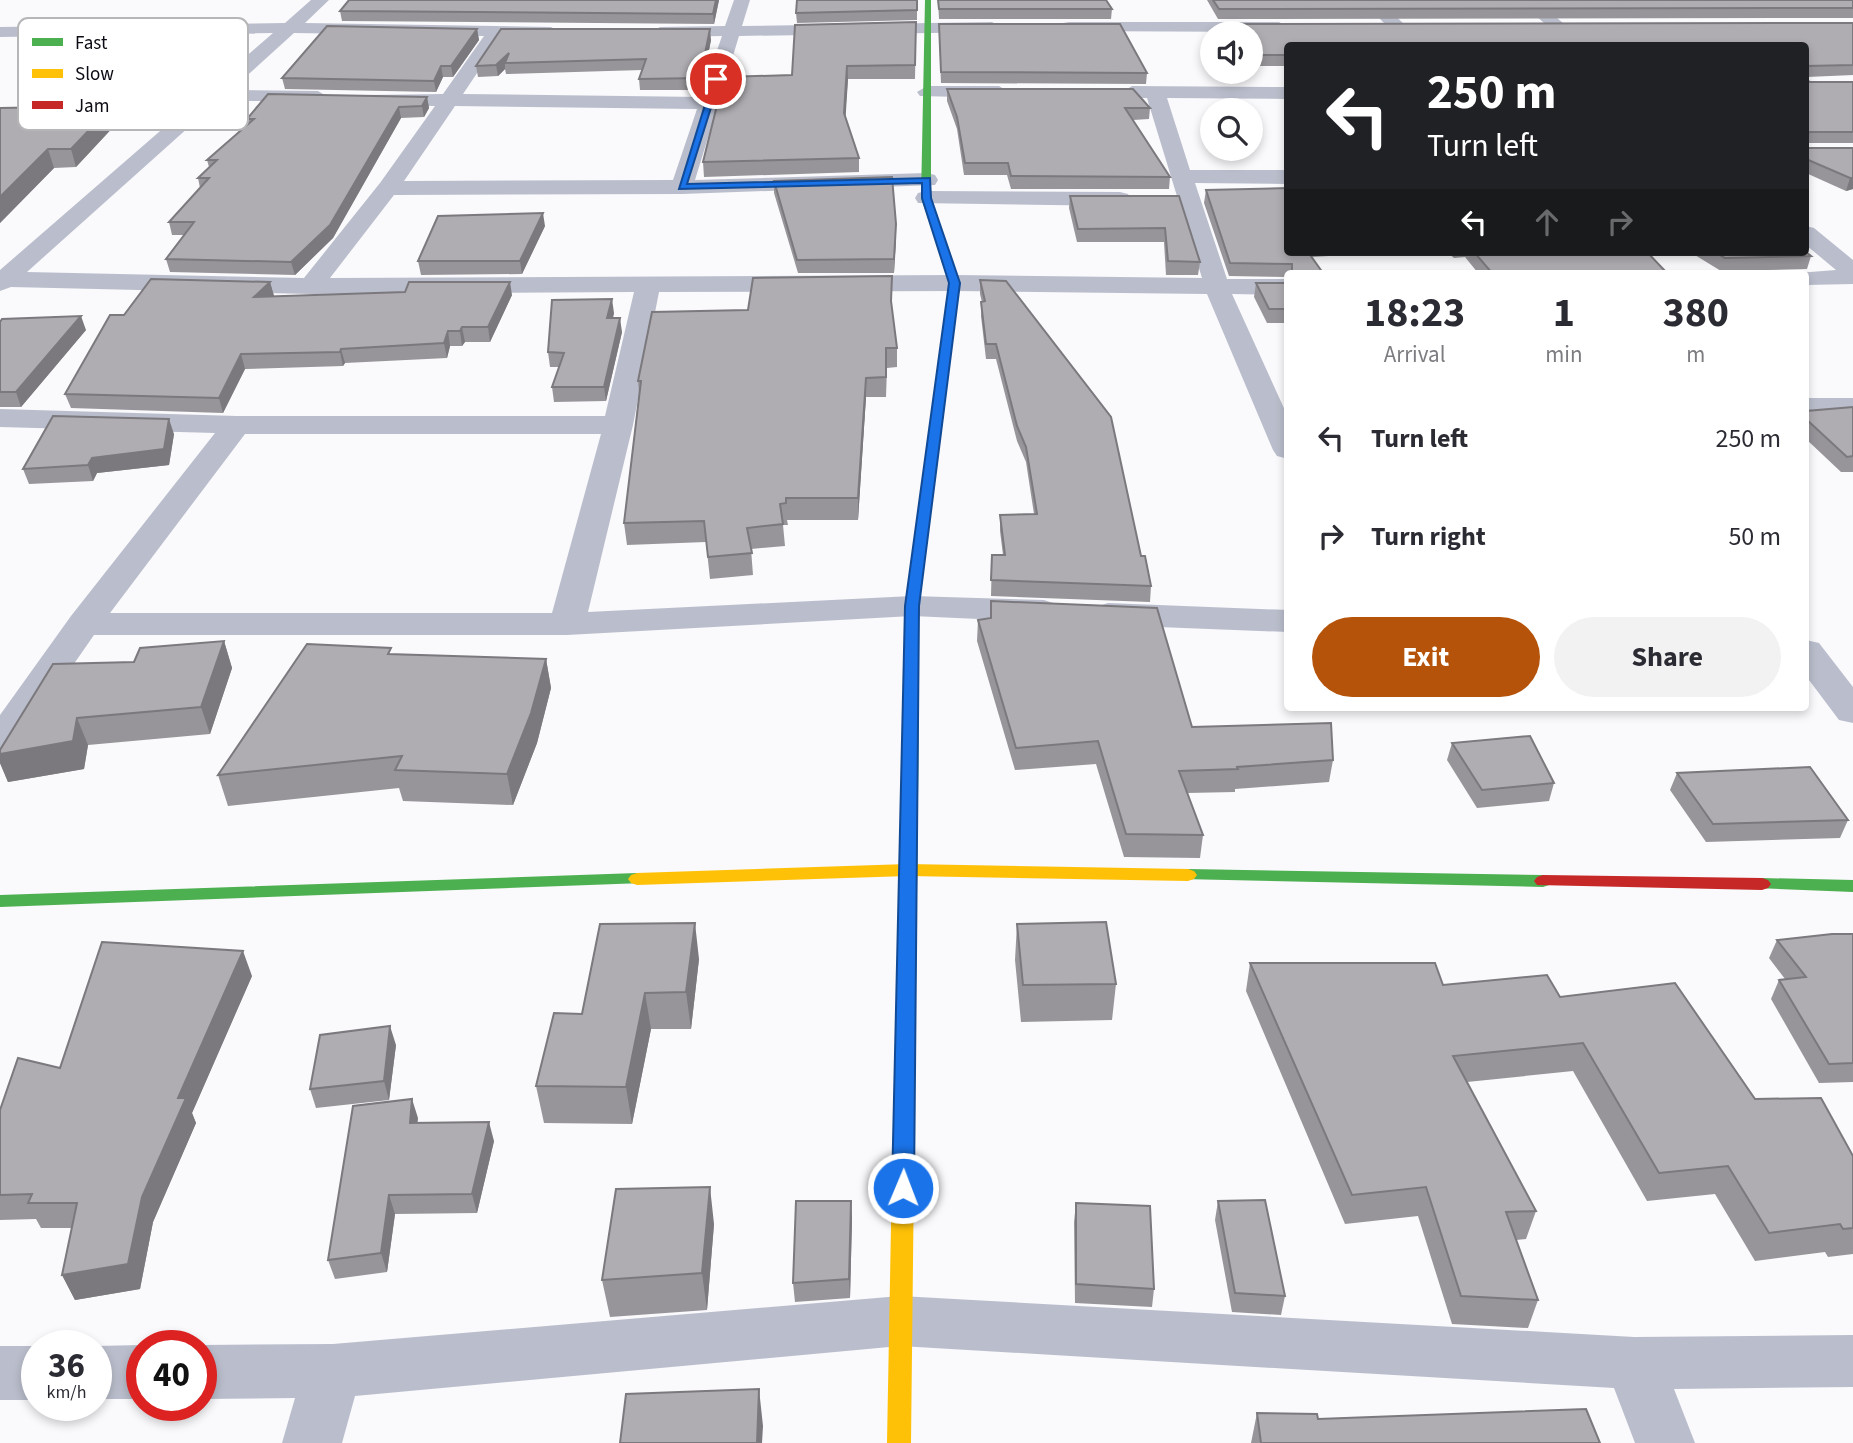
<!DOCTYPE html>
<style>
:root{--surface:#fff;--page:#f2f2f3;--text:#2b2b33;--muted:#7c7c81;--accent:#b45309}
body{margin:0;font-family:"Source Sans 3",sans-serif;background:var(--page);color:var(--text);height:100vh;display:flex;flex-direction:column;font-size:26px;white-space:nowrap}
*{box-sizing:border-box;margin:0}
p{font-size:23px;color:var(--muted)}
.icon{flex:none;width:38px;height:38px;fill:none;stroke:currentColor;stroke-width:2;stroke-linecap:round;stroke-linejoin:round}
.map{position:relative;flex:1;overflow:hidden}
.side{position:absolute;left:1284px;top:270px;width:525px;height:441px;display:flex;flex-direction:column;background:var(--surface);border-radius:7px;box-shadow:0 4px 10px #0003}
.side>*{flex:none}
.top-card{position:absolute;left:1284px;top:42px;width:525px;height:214px;border-radius:7px;box-shadow:0 4px 10px #0003;background:#202124;color:#fff;overflow:hidden}
.controls{position:absolute;left:1200px;top:21px;display:grid;gap:14px}
.controls a{display:grid;place-items:center;width:63px;height:63px;border-radius:50%;background:var(--surface);box-shadow:0 4px 10px #0003;font-size:35px}
.speed{position:absolute;left:21px;top:1330px;display:flex;gap:14px;font-size:35px;font-weight:700;text-align:center}
.speed>*{display:grid;place-content:center;width:91px;height:91px;border-radius:50%;background:var(--surface);box-shadow:0 4px 10px #0003;line-height:1}
.speed small{font-size:18px;font-weight:400}
.speed .limit{border:10px solid #d22;background:#fff;color:#111}
.pin{position:absolute;display:grid;place-items:center;width:60px;height:60px;color:#fff;margin:-30px;border:4px solid #fff;border-radius:50%;box-shadow:0 2px 7px #0007}
.me{position:absolute;width:77px;margin:-38px;rotate:1deg;stroke-linejoin:round;filter:drop-shadow(0 0 5px #0008)}
.turn{display:flex;align-items:center;gap:24px;height:147px;padding:0 28px;font-size:32px}
.turn .icon{width:91px;height:91px;stroke-width:2.5}
.turn b{display:block;font-size:49px;line-height:60px}
.lanes{display:flex;align-items:center;height:66px;padding:0 28px;background:#0003;justify-content:center;gap:35px;direction:ltr}
.lanes .off{opacity:.35}
.eta{display:flex;justify-content:space-evenly;align-items:center;height:119px;text-align:center}
.eta b{font-size:42px;font-weight:700;line-height:49px}
.action{display:flex;gap:14px;margin-top:auto;padding:14px 28px}
.action a{flex:1;height:80px;border-radius:42px;background:var(--accent);color:#fff;font-size:28px;font-weight:700;line-height:80px;text-align:center}
.action a+a{background:var(--page);color:var(--text)}
ul{padding:0;list-style:none}
li{display:flex;align-items:center;gap:21px;height:98px;padding:0 28px}
li div{flex:1}
li b{display:block;font-size:26px}
li em{font-style:normal}
.map>svg:first-child{display:block}
.lines{fill:none;stroke-linecap:round;stroke-linejoin:round}
.street{fill:#babecc;fill-rule:evenodd}
.fast{fill:#4caf50;fill-rule:evenodd}
.slow{fill:#ffc107;fill-rule:evenodd}
.jam{fill:#c62828;fill-rule:evenodd}
.wall{fill:#979599}
.shaded-wall{fill:#7b797d}
.building{fill:#b0adb2;stroke:#7b797d;stroke-width:2}
.route{fill:#1a73e8;stroke:#114b97;stroke-width:2}
.key{fill:#fff;stroke:#b6b6b8;stroke-width:2}
.key-label{font-size:19px;fill:#0d0a13}
</style>
<div class="map">
<svg width="1853" height="1443" viewBox="0 0 1853 1443">
<rect width="100%" height="100%" fill="#faf9fc"/>
<g class="lines">
<!-- street -->
<path class="street" d="M311,0H329L305,23L551,27L560,32L551,37L502,36L463,94L701,97L722,36L660,37L651,32L660,27L725,26L734,0H750L742,26L992,22L1001,27L992,32L739,36L695,180L927,173L935,175L938,180L935,185L682,194L394,195L330,278L955,275L1202,278L1147,98H1132L1122,92L1132,86L1288,87V99L1167,98L1190,170H1288V184L1195,183L1227,279H1288V295L1232,294L1288,417V459L1277,456L1273,450L1207,294L955,291L659,292L633,425L588,612L912,596L1044,600L1056,604L1062,611L1056,618L1044,622L912,616L567,635H94L14,750L0,754V715L71,616L215,433L0,427V409L237,416H605L634,292L311,294L11,287L0,291V270L273,33L0,37V27L285,23ZM294,33L484,36L443,94L368,95L365,99L375,105L435,106L380,183L304,278L27,272L218,101H325L328,97L318,91L231,90ZM455,106L697,109L673,180L404,181ZM245,434H601L552,613H110Z
M1361,0H1379L1406,26L1397,31L1391,30Z
M1518,0H1536L1590,46H1570Z
M1069,22H1279L1288,27L1279,32L1063,31L1060,27L1063,23Z
M927,86H999L1009,92L999,98L920,96L917,92Z
M926,191L1120,192L1128,194L1131,199L1128,204L1120,206L918,203L915,198L918,193Z
M1806,226L1814,228L1853,260V284L1806,285V273H1797L1836,270L1806,245Z
M1806,398H1853V416H1806Z
M1108,603L1288,610V632L1108,625L1096,621L1090,614L1096,607Z
M1806,640L1819,643L1853,687V723L1839,720L1806,676Z
M900,1296L1634,1337L1853,1335V1387L1674,1389L1695,1443H1635L1614,1388L900,1346L355,1396L342,1443H282L295,1398L201,1399V1345L333,1344Z
M142,1345V1399H96L95,1346Z
M0,1346H37V1400H0Z"/>
<!-- fast -->
<path class="fast" d="M925,0H931V198L960,283L941,436L935,440L929,436L950,283L921,198Z
M911,697L919,702L914,1172L911,1178L903,1181L895,1178L892,1172L903,702Z
M1188,869L1543,875L1549,877L1552,881L1549,885L1543,887L1182,879L1179,875L1182,871Z
M637,873L643,875L646,879L643,883L0,907V895Z
M1762,878L1853,880V892L1756,888L1753,884L1756,880Z"/>
<!-- slow -->
<path class="slow" d="M935,432L941,436L919,606V702L911,707L903,702L905,606L929,436Z
M908,864L1188,869L1194,871L1197,875L1194,879L1188,881L908,876L637,885L631,883L628,879L631,875L637,873Z
M903,1163L911,1166L914,1172L911,1443H887L892,1172L895,1166Z"/>
<!-- jam -->
<path class="jam" d="M1543,875L1762,878L1768,880L1771,884L1768,888L1762,890L1537,885L1534,881L1537,877Z"/>
</g>
<!-- wall -->
<path class="wall" d="M349,0H719L714,24L342,21L340,11Z
M917,0V20L797,23L796,13Z
M938,0L1112,9L1111,19H939Z
M1207,0H1853V18L1218,19Z
M916,22L915,79H848L845,116L859,158V172L704,177L703,162L792,75Z
M1853,23V75L1807,77V80L1810,82H1853V143H1808V148L1853,149V189L1846,191L1806,173V46H1288V66H1251V33H1226L1227,24Z
M477,29L479,40L453,77H443L436,92L285,89L282,78Z
M939,35L1147,73L1146,84L941,83Z
M711,40L701,90H640L639,79L642,70L506,74L505,69L498,76L478,77L476,66Z
M947,89L1150,108L1149,119L1133,120L1170,177L1169,189H1011L1007,175H964L957,129L947,101Z
M427,97L429,108L424,117L401,118L333,238L295,275L170,272L166,259L184,235H172L169,222L200,188L198,178L209,167L207,160L248,124L247,119Z
M112,106L117,123L76,167L54,168L0,223V108Z
M774,181L896,237L894,273H798L774,193Z
M1206,190L1288,252H1400L1311,257L1323,273H1288V277L1229,276L1204,203Z
M1070,196H1179L1200,262L1198,275H1166L1164,242H1077L1069,208Z
M545,226L522,274L421,275L418,261Z
M1447,252H1647L1667,273H1478L1465,257L1454,258Z
M1690,252H1806L1811,256L1807,269L1721,271Z
M892,276V308L897,348V367L887,368L886,397H866L858,520H787L788,525H783L785,546L751,549L753,575L710,579L706,542L627,545L624,523L639,393L638,381L748,310Z
M980,280L1141,556L1151,586L1150,602L991,596L992,555H1003L1000,531V515L1034,514L1026,462L1017,441L996,359H986L981,316L982,302L980,294Z
M270,282L274,296L273,297L512,295L490,342H465L462,346H450L447,358L345,363L343,366L245,369L223,413L71,408L65,394L124,315Z
M1256,283H1288V323H1267L1254,297Z
M614,313L613,318L622,332L606,401L554,402L552,387L559,367H550L548,352Z
M0,322L86,330L21,407H0Z
M1853,407V472H1841L1806,439V411Z
M174,434L169,465L97,473L93,481L29,484L23,469Z
M978,620L1192,727L1333,760L1329,782L1235,789V792L1187,793L1203,835L1200,858L1124,857L1096,764L1015,770L977,641Z
M224,641L232,668L210,734L88,745L84,769L8,782L0,763V750L134,662Z
M393,654L546,659L551,688L537,743L513,805L403,801L399,788L228,806L218,775Z
M1452,743L1554,783L1549,801L1477,808L1447,760Z
M1677,773L1848,820L1840,838L1706,842L1670,790Z
M1017,924L1116,984L1112,1020L1021,1022L1015,960Z
M1853,934V1082L1819,1083L1771,999L1779,980L1785,979L1769,958L1777,940Z
M699,959L691,1029H651L632,1124L544,1123L536,1086L582,1014Z
M1250,963L1443,985L1560,997L1755,1099L1853,1156V1254L1828,1257L1825,1252L1755,1261L1715,1194L1647,1201L1573,1071L1467,1082L1536,1211L1526,1239L1516,1240L1538,1300L1528,1328L1452,1324L1418,1216L1345,1224L1246,991Z
M252,976L192,1113L196,1123L153,1222L140,1289L75,1300L62,1275L72,1228H41L36,1219L0,1220V1110L60,1068Z
M396,1045L389,1100L316,1108L310,1089Z
M418,1118L417,1123L494,1141L477,1213L395,1214L387,1272L335,1279L328,1260Z
M851,1201L852,1220L850,1298L795,1302L793,1283Z
M1218,1201L1285,1296L1281,1315L1232,1312L1215,1220Z
M1076,1203L1154,1289L1152,1307L1075,1303L1074,1222Z
M714,1224L707,1310L610,1317L602,1280Z
M1257,1413L1318,1419L1600,1443H1251Z"/>
<!-- shaded-wall -->
<path class="shaded-wall" d="M716,0H719L714,24L713,14Z
M477,29L479,40L453,77L451,66Z
M710,29L711,40L701,90L700,78Z
M509,53L505,63V69L498,76L496,65Z
M441,66L443,77L436,92L434,81Z
M847,66L848,79L845,127L844,113Z
M427,97L429,108L424,117L422,106Z
M112,106L117,123L76,167L71,149Z
M399,107L401,118L333,238L295,275L291,262Z
M48,149L54,168L0,223V197Z
M1850,178H1853V189L1846,191Z
M543,213L545,226L522,274L520,261Z
M896,224V237L894,273V259Z
M270,282L274,296L258,311L254,297Z
M510,282L512,295L490,342L488,327Z
M612,299L614,313L609,332L607,318Z
M81,316L86,330L21,407L16,392Z
M620,318L622,332L606,401L604,387Z
M462,327L465,342L462,346L460,331Z
M448,331L450,346L447,358L444,343Z
M341,349L345,363L343,366L340,352Z
M241,354L245,369L223,413L219,398Z
M866,378V397L858,520V498Z
M169,419L174,434L169,465L97,473L93,481L88,465L92,458Z
M224,641L232,668L210,734L201,707Z
M546,659L551,688L537,743L513,805L507,774Z
M77,718L88,745L84,769L8,782L0,763V754Z
M695,923L699,959L691,1029L686,992Z
M243,951L252,976L192,1113L196,1123L153,1222L140,1289L75,1300L62,1275L142,1197L178,1098Z
M645,993L651,1029L632,1124L626,1087Z
M390,1026L396,1045L389,1100L384,1081Z
M412,1099L418,1118L415,1142L410,1123Z
M489,1122L494,1141L477,1213L472,1194Z
M710,1187L714,1224L707,1310L702,1273Z
M389,1195L395,1214L387,1272L381,1253Z
M851,1201L852,1220L850,1298L849,1279Z
M759,1389L763,1426L762,1443H757Z"/>
<!-- building -->
<path class="building" d="M349,0H716L713,14L340,11Z
M797,0H917V10L796,13Z
M938,0H1106L1112,9H939Z
M1213,0H1853V8L1219,9Z
M916,22L915,65L847,66L844,113L859,158L703,162L724,77L792,75L795,25Z
M1853,23V65L1807,66V80L1810,82H1853V132H1810L1807,134L1808,148H1853V178H1850L1806,159V46H1288V55H1251V33H1233L1227,24Z
M939,24H1120L1147,73L941,72Z
M327,26L477,29L451,66H441L434,81L282,78Z
M501,29H710L700,78L639,79L646,59L505,63L509,53L496,65L476,66Z
M947,89H1133L1150,108H1125L1170,177L1011,176L1008,163H965L957,117Z
M268,94L427,97L422,106L399,107L330,225L291,262L166,259L194,222H169L209,178H198L217,160H207L254,119H247Z
M112,106L71,149H48L0,197V108Z
M892,177L896,224L894,259L797,260L774,181Z
M1288,188V252H1308L1323,273H1292V264L1230,263L1206,190Z
M1070,196H1179L1200,262L1168,261L1165,228L1078,229Z
M543,213L520,261H418L438,216Z
M1474,252H1647L1667,273H1492Z
M1715,252H1806L1811,256L1725,258Z
M892,276L891,301L897,348H886V377L866,378L858,498H786V503L780,504L783,524L747,528L752,553L708,557L704,521L624,523L641,381H638L652,312L748,310L753,278Z
M151,279L270,282L254,297L405,292L409,282H510L488,327H462L460,331H448L444,343L341,349L340,352L241,354L219,398L65,394L110,315H124Z
M980,280L1006,281L1111,417L1141,556H1145L1151,586L991,580L992,555H1005L1000,515L1037,514L1026,447L1017,426L996,344H986L981,302L985,301Z
M1256,283H1288V309H1269Z
M612,299L607,318H620L604,387H552L564,353L548,352L552,300Z
M81,316L16,392H0V322L2,319Z
M1853,407V456L1847,457L1806,419V411Z
M53,416L169,419L164,449L92,458L88,465L23,469Z
M991,601L1157,608L1192,727L1331,723L1333,760L1237,767L1238,769L1179,771L1203,835L1126,834L1098,741L1016,748L978,620L991,618Z
M224,641L201,707L77,718L73,741L0,754V750L53,664L134,662L140,648Z
M307,644L391,648L388,654L546,659L531,713L507,774L395,770L402,756L218,775Z
M1530,736L1554,783L1482,790L1452,743Z
M1810,767L1848,820L1713,824L1677,773Z
M1106,922L1116,984L1023,985L1017,924Z
M695,923L686,992L645,993L626,1087L536,1086L554,1013L582,1014L600,924Z
M1832,934H1853V1063L1829,1064L1779,980L1806,977L1777,940Z
M102,942L243,951L178,1098H186L142,1197L128,1264L62,1275L77,1203H28L32,1194L0,1195V1110L18,1058L60,1068Z
M1250,963H1435L1443,985L1547,975L1560,997L1675,983L1755,1099L1821,1098L1853,1156V1228L1843,1229L1840,1224L1769,1233L1728,1166L1659,1173L1583,1043L1453,1056L1536,1211L1506,1212L1538,1300L1461,1296L1426,1187L1352,1195Z
M390,1026L384,1081L310,1089L320,1035Z
M412,1099L410,1123L489,1122L472,1194L389,1195L381,1253L328,1260L353,1106Z
M710,1187L702,1273L602,1280L616,1189Z
M1265,1200L1285,1296L1235,1293L1218,1201Z
M796,1201H851L849,1279L793,1283Z
M1076,1203L1150,1206L1154,1289L1076,1284Z
M759,1389L757,1443H620L626,1394Z
M1586,1409L1600,1443H1261L1257,1413L1317,1414L1318,1419Z"/>
<!-- route -->
<path class="route" d="M716,77L720,79L687,184L930,178L931,198L960,283L919,606L914,1188L910,1195L903,1197L895,1195L892,1188L905,606L949,283L922,198V183L679,189L713,79Z"/>
<!-- legend -->
<rect x="18" y="18" width="230" height="112" rx="10" class="key"/>
<rect x="32" y="38" width="31" height="8" fill="#4caf50"/>
<rect x="32" y="69" width="31" height="9" fill="#ffc107"/>
<rect x="32" y="101" width="31" height="8" fill="#c62828"/>
<g class="key-label">
<text x="75" y="49">Fast</text>
<text x="75" y="80">Slow</text>
<text x="75" y="112">Jam</text>
</g>
</svg>
<div class="controls">
<a><svg class="icon" aria-label="sound" viewBox="0 0 24 24"><path d="M4 9h4l5-4v14l-5-4H4zM17 9q2 3 0 6"/></svg></a>
<a><svg class="icon" aria-label="search" viewBox="0 0 24 24"><circle cx="10" cy="10" r="6"/><path d="M15 15l6 6"/></svg></a>
</div>
<div class="speed"><div>36<small>km/h</small></div><div class="limit">40</div></div>
<div class="pin" style="left:716px;top:79px;background:#d93025"><svg class="icon" aria-label="arrive" viewBox="0 0 24 24"><path d="M6 21V4h12l-3 4 3 4H6"/></svg></div>
<svg class="me" style="left:903px;top:1188px" viewBox="-20 -20 40 40"><circle r="17" fill="#1a73e8" stroke="#fff" stroke-width="3"/><path d="M0-11L8 9 0 5-8 9z" fill="#fff"/></svg>
<div class="top-card">
<div class="turn"><svg class="icon" aria-label="left" viewBox="0 0 24 24"><path d="M17 20v-9H6M10 6l-5 5 5 5"/></svg><div><b>250 m</b>Turn left</div></div>
<div class="lanes"><svg class="icon" aria-label="left" viewBox="0 0 24 24"><path d="M17 20v-9H6M10 6l-5 5 5 5"/></svg><svg class="icon off" aria-label="ahead" viewBox="0 0 24 24"><path d="M12 20V5M6 11l6-6 6 6"/></svg><svg class="icon off" aria-label="right" viewBox="0 0 24 24"><path d="M7 20v-9h11M14 6l5 5-5 5"/></svg></div>
</div>
<section class="side">
<div class="eta">
<div><b>18:23</b><p>Arrival</p></div>
<div><b>1</b><p>min</p></div>
<div><b>380</b><p>m</p></div>
</div>
<ul>
<li><svg class="icon" aria-label="left" viewBox="0 0 24 24"><path d="M17 20v-9H6M10 6l-5 5 5 5"/></svg><div><b>Turn left</b></div><em>250 m</em></li>
<li><svg class="icon" aria-label="right" viewBox="0 0 24 24"><path d="M7 20v-9h11M14 6l5 5-5 5"/></svg><div><b>Turn right</b></div><em>50 m</em></li>
</ul>
<div class="action"><a>Exit</a><a>Share</a></div>
</section>
</div>
